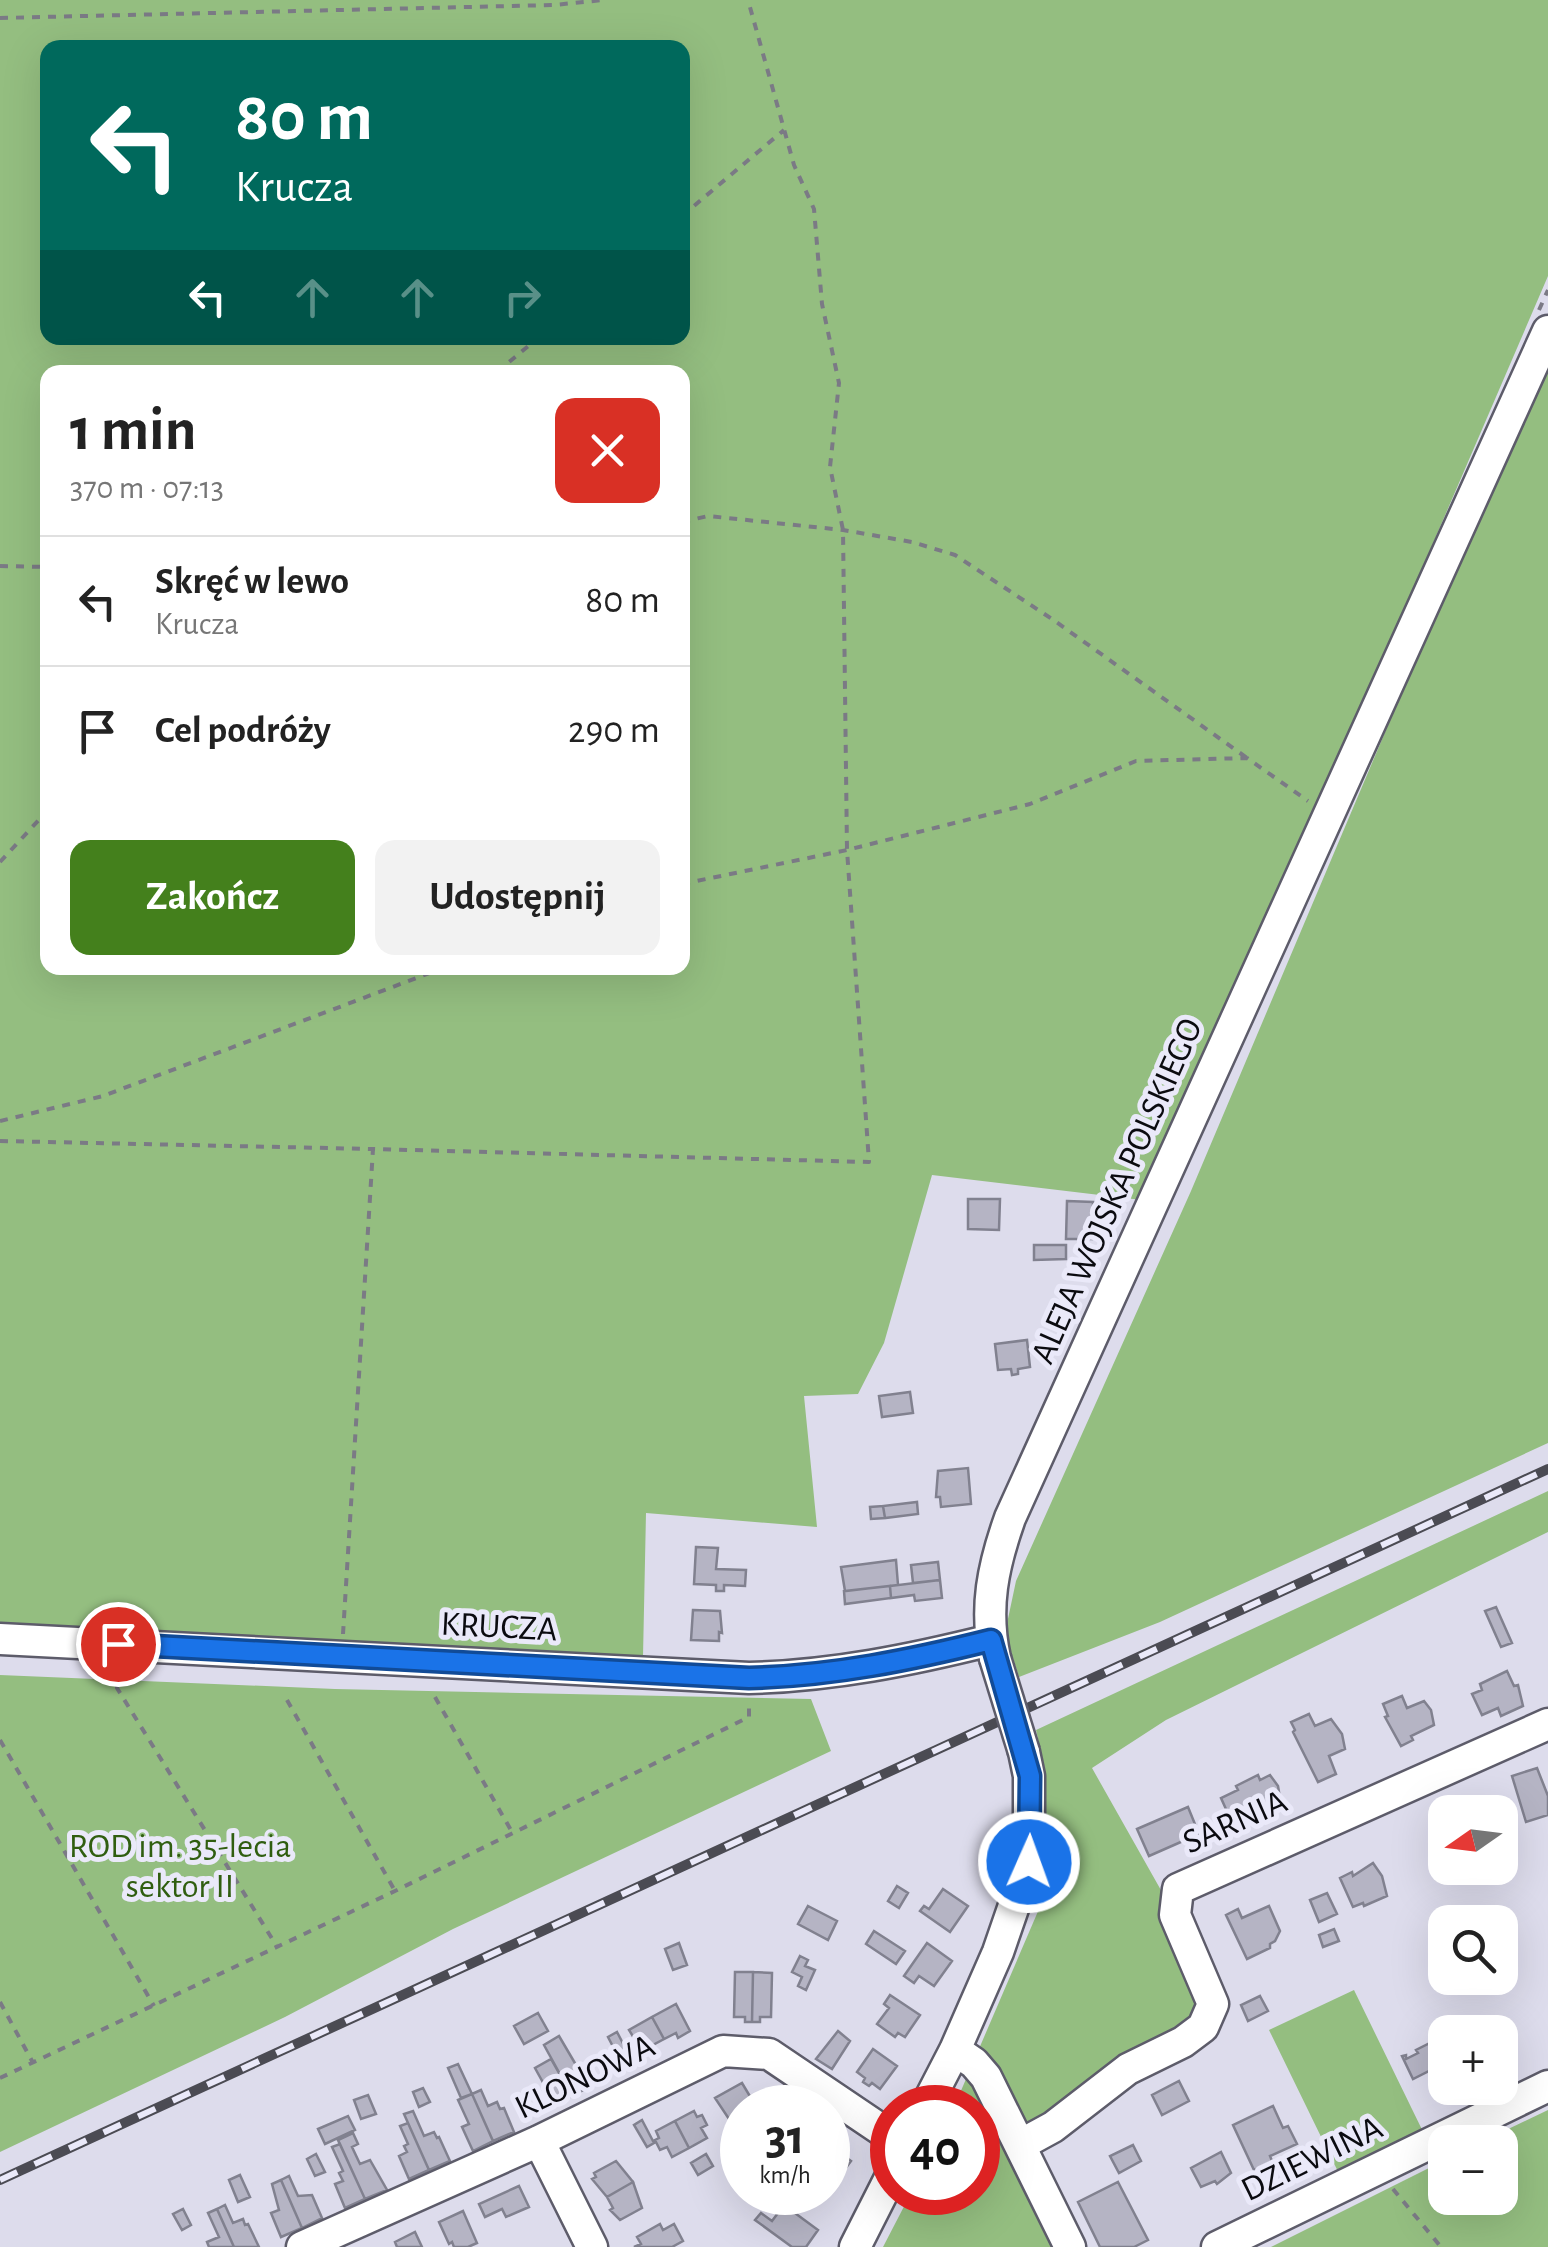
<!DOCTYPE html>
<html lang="pl">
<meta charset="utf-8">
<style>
:root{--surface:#fff;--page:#f2f2f2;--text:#222;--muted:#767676;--line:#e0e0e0;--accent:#44801c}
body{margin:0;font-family:"Alegreya Sans",sans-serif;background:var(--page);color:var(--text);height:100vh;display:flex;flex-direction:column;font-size:38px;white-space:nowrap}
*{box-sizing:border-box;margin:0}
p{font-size:32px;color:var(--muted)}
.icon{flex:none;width:55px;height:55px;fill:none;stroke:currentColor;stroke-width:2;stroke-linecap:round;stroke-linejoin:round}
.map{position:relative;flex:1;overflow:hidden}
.side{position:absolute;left:40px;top:365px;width:650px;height:610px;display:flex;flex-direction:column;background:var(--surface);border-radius:20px;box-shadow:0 10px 40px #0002}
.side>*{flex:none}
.banner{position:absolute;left:40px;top:40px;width:650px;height:305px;border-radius:20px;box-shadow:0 10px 40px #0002;background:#00695c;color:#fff;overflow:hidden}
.needle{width:65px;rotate:256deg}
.fabs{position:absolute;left:1428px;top:1795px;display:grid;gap:20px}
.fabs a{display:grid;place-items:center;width:90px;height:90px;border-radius:20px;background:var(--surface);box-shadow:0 10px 40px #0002;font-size:50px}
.speed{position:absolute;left:720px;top:2085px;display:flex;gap:20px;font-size:50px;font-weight:700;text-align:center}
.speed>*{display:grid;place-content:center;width:130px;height:130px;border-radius:50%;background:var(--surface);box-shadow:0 10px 40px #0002;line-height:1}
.speed small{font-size:25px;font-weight:400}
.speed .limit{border:15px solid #d22;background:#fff;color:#111}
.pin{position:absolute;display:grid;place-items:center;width:85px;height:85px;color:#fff;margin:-42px;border:5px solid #fff;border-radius:50%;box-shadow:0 2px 10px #0007}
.me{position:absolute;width:110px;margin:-55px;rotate:2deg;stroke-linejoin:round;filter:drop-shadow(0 0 8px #0008)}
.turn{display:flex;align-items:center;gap:35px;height:210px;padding:0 30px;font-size:45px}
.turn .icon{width:130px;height:130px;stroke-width:2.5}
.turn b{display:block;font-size:70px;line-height:85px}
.lanes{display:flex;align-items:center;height:95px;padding:0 30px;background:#0003;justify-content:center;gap:50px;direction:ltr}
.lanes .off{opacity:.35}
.round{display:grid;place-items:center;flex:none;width:105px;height:105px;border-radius:20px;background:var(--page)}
.overview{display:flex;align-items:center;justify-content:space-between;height:170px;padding:0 30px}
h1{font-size:60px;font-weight:700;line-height:75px}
.primary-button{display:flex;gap:20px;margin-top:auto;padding:20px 30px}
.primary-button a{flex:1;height:115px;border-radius:20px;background:var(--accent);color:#fff;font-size:40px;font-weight:700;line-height:115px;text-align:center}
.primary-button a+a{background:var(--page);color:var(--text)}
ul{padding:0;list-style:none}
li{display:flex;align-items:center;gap:30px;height:130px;padding:0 30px;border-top:2px solid var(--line)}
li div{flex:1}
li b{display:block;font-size:38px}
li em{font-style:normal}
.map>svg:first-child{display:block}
.green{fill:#94be80;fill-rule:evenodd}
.building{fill:#b5b4c4;stroke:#81818f;stroke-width:2.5}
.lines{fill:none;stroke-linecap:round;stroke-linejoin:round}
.minor-casing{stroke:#5d5c6a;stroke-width:35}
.path{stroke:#7b7a85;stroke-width:4;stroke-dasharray:8 8;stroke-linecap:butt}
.minor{stroke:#fff;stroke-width:30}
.rail-casing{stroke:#4b4b53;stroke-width:10}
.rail{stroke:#eae9f9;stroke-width:6;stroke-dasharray:19;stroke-linecap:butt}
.minor-bridge-casing{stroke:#5d5c6a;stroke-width:35;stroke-linecap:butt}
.minor-bridge{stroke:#fff;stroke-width:30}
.route-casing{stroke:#114b97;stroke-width:25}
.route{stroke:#1a73e8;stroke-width:18}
.labels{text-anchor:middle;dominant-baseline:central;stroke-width:10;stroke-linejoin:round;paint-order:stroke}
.street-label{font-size:35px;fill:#0b0b10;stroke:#eae9f9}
.park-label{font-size:35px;fill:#305e10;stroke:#eae9f9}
</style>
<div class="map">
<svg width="1548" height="2247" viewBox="0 0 1548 2247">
<rect width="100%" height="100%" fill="#dddcec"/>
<!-- green -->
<path class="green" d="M0,0H1548V276L1150,1201L932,1175L884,1343L858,1394L804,1396L817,1527L646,1513L643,1657L0,1627ZM48,48H682V338H48ZM48,372H682V968H48Z
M1548,347V1443L1160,1622L1019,1677L1005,1633L1016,1581L1191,1191Z
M1548,1491V1532L1166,1720L1092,1768L1175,1915L1213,2004L1020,2145L1069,2247H883L911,2193L978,2192V2108L954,2107L1039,1909L1046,1774L1036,1730Z
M0,1675L335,1689L811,1699L831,1751L453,1929L285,2017L0,2152Z
M1354,1990L1429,2144L1345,2186L1269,2030Z
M1548,2110V2247H1271L1445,2160V2198H1500V2142H1481Z"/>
<!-- building -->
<path class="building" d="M968,1199H1000L999,1230L968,1229Z
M1067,1201L1093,1202L1092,1239H1066Z
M1034,1245H1066V1259L1034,1260Z
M1027,1340L1030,1367L1018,1369V1374L1012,1375L1011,1369L998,1370L995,1344Z
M910,1392L913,1413L882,1417L879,1396Z
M968,1468L971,1504L941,1507L940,1497H936L938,1471Z
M917,1502L918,1514L885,1518L883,1506Z
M883,1506L885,1518L871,1519L870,1507Z
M696,1547L718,1548L716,1569L746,1570L745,1586L724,1585V1591H716V1585L694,1584Z
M896,1560L898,1585L845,1591L841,1567Z
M938,1562L940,1580L913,1583L911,1565Z
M940,1580L942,1598L915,1601L914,1595L891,1598L890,1586Z
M890,1586L891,1598L845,1604L844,1591Z
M1496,1607L1512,1643L1501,1647L1485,1611Z
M693,1610L720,1611L722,1633L719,1632V1641L691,1640Z
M1507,1671L1514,1686L1518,1685L1523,1706L1501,1716L1498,1708L1482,1715L1472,1694L1482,1690L1480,1684Z
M1402,1696L1407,1708L1424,1701L1431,1710L1434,1725L1411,1736L1413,1740L1401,1746L1385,1717L1388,1716L1383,1704Z
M1309,1714L1315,1726L1331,1719L1342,1734L1345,1749L1329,1756L1336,1774L1318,1782L1293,1732L1295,1730L1291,1722Z
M1537,1768L1548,1796V1815L1526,1822L1512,1776Z
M1258,1775L1260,1780L1270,1775L1278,1786L1280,1798L1230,1818L1221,1798L1238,1790L1236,1786Z
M1188,1807L1199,1834L1149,1856L1137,1829Z
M1373,1863L1382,1876L1387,1896L1364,1906L1363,1903L1353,1907L1340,1878L1352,1872L1353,1876Z
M897,1886L908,1893L899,1908L888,1901Z
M943,1889L968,1906L950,1932L920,1911L924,1906L929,1909Z
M1327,1893L1337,1914L1319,1922L1310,1900Z
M808,1906L837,1921L828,1940L798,1924Z
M1269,1906L1280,1931L1275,1941L1270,1944V1948L1247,1959L1226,1915L1238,1909L1242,1918Z
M1334,1929L1339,1941L1323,1947L1319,1935Z
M874,1931L905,1951L896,1964L866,1944Z
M679,1943L687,1965L673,1970L665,1949Z
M927,1943L952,1961L934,1986L919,1976L914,1983L904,1976Z
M800,1956L808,1960L805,1966L815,1970L806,1990L798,1986L802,1977L792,1972Z
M735,1972H753L752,2022H745V2017H734Z
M753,1972L772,1973L771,2017H760V2022H752Z
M890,1995L920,2015L905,2037L898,2033L895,2037L877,2024L889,2008L884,2004Z
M1260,1996L1268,2011L1248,2021L1241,2005Z
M676,2004L690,2031L678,2038L676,2033L664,2039L652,2017Z
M538,2013L548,2031L524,2044L514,2026Z
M652,2017L664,2039L653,2045L656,2050L634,2060L625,2043L634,2038L629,2030Z
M838,2031L850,2041L832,2069L816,2059Z
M617,2032L629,2055L620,2060L608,2037Z
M559,2036L579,2070L583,2068L588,2077L584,2079L589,2087L572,2096L544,2045Z
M1438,2039L1440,2043L1445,2041V2076L1442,2078L1437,2067L1413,2079L1402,2056L1406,2055V2059L1418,2053L1416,2050Z
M873,2049L897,2066L880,2089L872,2083L869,2086L863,2082L865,2078L857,2072Z
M551,2059L572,2096L555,2105L542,2090L546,2088L535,2068Z
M458,2064L472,2094L461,2098L448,2068Z
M1179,2081L1189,2101L1162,2115L1152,2095Z
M742,2083L757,2108H742V2120L733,2125L715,2098Z
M423,2088L430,2102L419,2107L413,2092Z
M481,2090L488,2106L497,2102L500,2109L504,2108L514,2132L493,2141L472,2094Z
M472,2094L493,2141L473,2151L462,2127L469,2124L458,2100Z
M368,2095L376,2114L361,2119L354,2100Z
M1273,2106L1283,2128L1288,2126L1297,2144L1270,2156L1272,2161L1254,2170L1233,2125Z
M413,2111L424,2136L434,2132L437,2138L439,2137L450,2161L429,2170L404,2114Z
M694,2111L697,2117L702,2115L707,2125L701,2128L707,2138L689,2148L675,2121Z
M348,2116L355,2130L325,2144L318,2129Z
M642,2120L654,2143L647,2147L634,2125Z
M675,2121L689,2148L672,2157L667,2147L660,2150L655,2140L659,2138L656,2131Z
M408,2123L429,2170L409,2179L399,2156L407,2152L404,2146L408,2144L400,2126Z
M353,2133L358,2144L352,2147L360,2164L370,2160L387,2190L365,2199L338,2140Z
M340,2144L365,2199L345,2208L335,2184L343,2181L339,2173L343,2171L332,2147Z
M828,2144L851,2161L834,2184L828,2179Z
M1133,2145L1141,2161L1119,2173L1110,2156Z
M1221,2152L1231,2173L1217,2184L1215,2181L1201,2187L1191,2168Z
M316,2154L325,2172L315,2176L307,2159Z
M706,2154L713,2166L698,2175L691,2163Z
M616,2161L633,2182L607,2197L592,2179L596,2177L594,2173Z
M240,2175L250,2197L238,2202L229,2180Z
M289,2176L298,2196L312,2195L322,2218L302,2228L281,2180Z
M281,2180L302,2228L281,2237L271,2213L279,2210L272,2184Z
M633,2182L642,2208L620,2220L610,2210L613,2208L607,2197Z
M1118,2182L1148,2240L1134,2247H1100L1078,2202Z
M519,2186L529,2207L506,2217L502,2209L485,2217L479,2204Z
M225,2205L233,2223L243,2219L245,2225L248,2224L259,2247H234L217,2209Z
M784,2205L818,2230L806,2247H792L755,2220L761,2213L772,2221Z
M183,2209L191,2225L182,2230L173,2214Z
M217,2209L234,2247H209L207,2242L219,2237L208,2213Z
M463,2211L477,2243L468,2247H454L452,2242L449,2244L439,2222Z
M660,2224L663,2230L674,2224L683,2241L672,2247H634L641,2244L637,2237Z
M415,2232L422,2247H397L395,2242Z"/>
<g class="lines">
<defs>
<path id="minor" d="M0,1639L749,1678C832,1676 911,1660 991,1640
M995,1658C984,1608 993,1566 1010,1518L1548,331
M955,2050L974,2063L986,2077L1070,2247
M925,2108L955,2050L998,1952L1029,1862V1776L1024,1752
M539,2141L592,2247
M1020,2145L1053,2127L1128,2069L1183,2042L1203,2027L1213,2004L1175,1915L1178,1889L1548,1724
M302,2247L539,2141L723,2051L769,2054L892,2137
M855,2247L892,2174
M1217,2247L1548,2086"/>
</defs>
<!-- minor casing -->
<use href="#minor" class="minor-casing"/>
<!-- path -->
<path class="path" d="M0,18L554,5L603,0
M682,216L784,130
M1539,310L1548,290
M497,372L538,338
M682,522L708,516L843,530L912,542L955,555L1052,619L1247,758
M0,566L48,567
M0,862L48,810
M682,884L847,850L1030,804L1136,761L1247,758L1308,801
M0,1121L103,1096L443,968
M0,1141L373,1149
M343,1634L373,1149L869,1162L847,850L843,530L830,467L839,383L822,304L814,209L794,165L748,0
M118,1670L117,1688L276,1945
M435,1697L512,1832
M287,1700L395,1891
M0,1740L154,2006
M0,2002L32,2061
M0,2078L395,1891L749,1717V1703
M1393,2189L1441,2247"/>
<!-- minor -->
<use href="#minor" class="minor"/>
<defs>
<path id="rail" d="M0,2180L1548,1469"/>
</defs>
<!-- rail casing -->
<use href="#rail" class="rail-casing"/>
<!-- rail -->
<use href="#rail" class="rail"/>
<defs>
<path id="minor-bridge" d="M995,1658L1024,1752"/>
</defs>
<!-- minor-bridge casing -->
<use href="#minor-bridge" class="minor-bridge-casing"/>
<!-- minor-bridge -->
<use href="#minor-bridge" class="minor-bridge"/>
</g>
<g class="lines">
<defs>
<path id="route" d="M118,1644L749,1678C832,1676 911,1660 991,1640L1030,1776L1029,1862"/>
</defs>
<!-- route casing -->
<use href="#route" class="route-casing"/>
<!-- route -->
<use href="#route" class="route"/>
</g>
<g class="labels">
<!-- street labels -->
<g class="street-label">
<text transform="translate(1117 1191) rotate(-66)">ALEJA WOJSKA POLSKIEGO</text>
<text transform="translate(499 1627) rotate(3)">KRUCZA</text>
<text transform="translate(1235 1822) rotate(-24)">SARNIA</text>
<text transform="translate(585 2077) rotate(-26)">KLONOWA</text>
<text transform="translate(1312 2159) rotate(-26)">DZIEWINA</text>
</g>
<!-- park labels -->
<g class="park-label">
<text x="180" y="1846">ROD im. 35-lecia<tspan x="180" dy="40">sektor II</tspan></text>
</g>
</g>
</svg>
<div class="fabs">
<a><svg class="needle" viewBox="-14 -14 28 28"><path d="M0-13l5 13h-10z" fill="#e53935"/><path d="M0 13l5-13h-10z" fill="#767676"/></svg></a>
<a><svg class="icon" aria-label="search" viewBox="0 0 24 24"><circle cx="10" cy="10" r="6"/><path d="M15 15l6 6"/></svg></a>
<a>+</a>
<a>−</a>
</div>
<div class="speed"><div>31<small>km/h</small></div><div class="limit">40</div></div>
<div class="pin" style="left:118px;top:1644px;background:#d93025"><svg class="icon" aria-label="arrive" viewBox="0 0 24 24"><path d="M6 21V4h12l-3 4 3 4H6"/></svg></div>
<svg class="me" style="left:1029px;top:1862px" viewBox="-20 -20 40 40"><circle r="17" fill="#1a73e8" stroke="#fff" stroke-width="3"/><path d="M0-11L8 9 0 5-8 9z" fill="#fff"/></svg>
<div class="banner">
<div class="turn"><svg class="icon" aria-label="left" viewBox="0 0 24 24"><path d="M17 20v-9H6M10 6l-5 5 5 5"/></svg><div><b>80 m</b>Krucza</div></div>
<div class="lanes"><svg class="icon" aria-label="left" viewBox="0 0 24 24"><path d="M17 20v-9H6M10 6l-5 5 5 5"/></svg><svg class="icon off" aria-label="ahead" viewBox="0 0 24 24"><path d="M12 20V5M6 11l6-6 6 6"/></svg><svg class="icon off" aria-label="ahead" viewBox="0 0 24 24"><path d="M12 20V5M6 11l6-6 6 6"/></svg><svg class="icon off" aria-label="right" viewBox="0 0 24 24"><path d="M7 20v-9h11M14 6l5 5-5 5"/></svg></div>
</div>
<section class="side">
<div class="overview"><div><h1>1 min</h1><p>370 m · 07:13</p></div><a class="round" style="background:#d93025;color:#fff"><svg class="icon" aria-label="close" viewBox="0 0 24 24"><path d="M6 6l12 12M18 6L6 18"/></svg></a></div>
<ul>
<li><svg class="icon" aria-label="left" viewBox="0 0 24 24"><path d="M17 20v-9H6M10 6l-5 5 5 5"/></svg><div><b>Skręć w lewo</b><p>Krucza</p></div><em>80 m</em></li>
<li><svg class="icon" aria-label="arrive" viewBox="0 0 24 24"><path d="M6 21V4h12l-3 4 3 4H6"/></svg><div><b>Cel podróży</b></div><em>290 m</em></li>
</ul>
<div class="primary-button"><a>Zakończ</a><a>Udostępnij</a></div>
</section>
</div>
